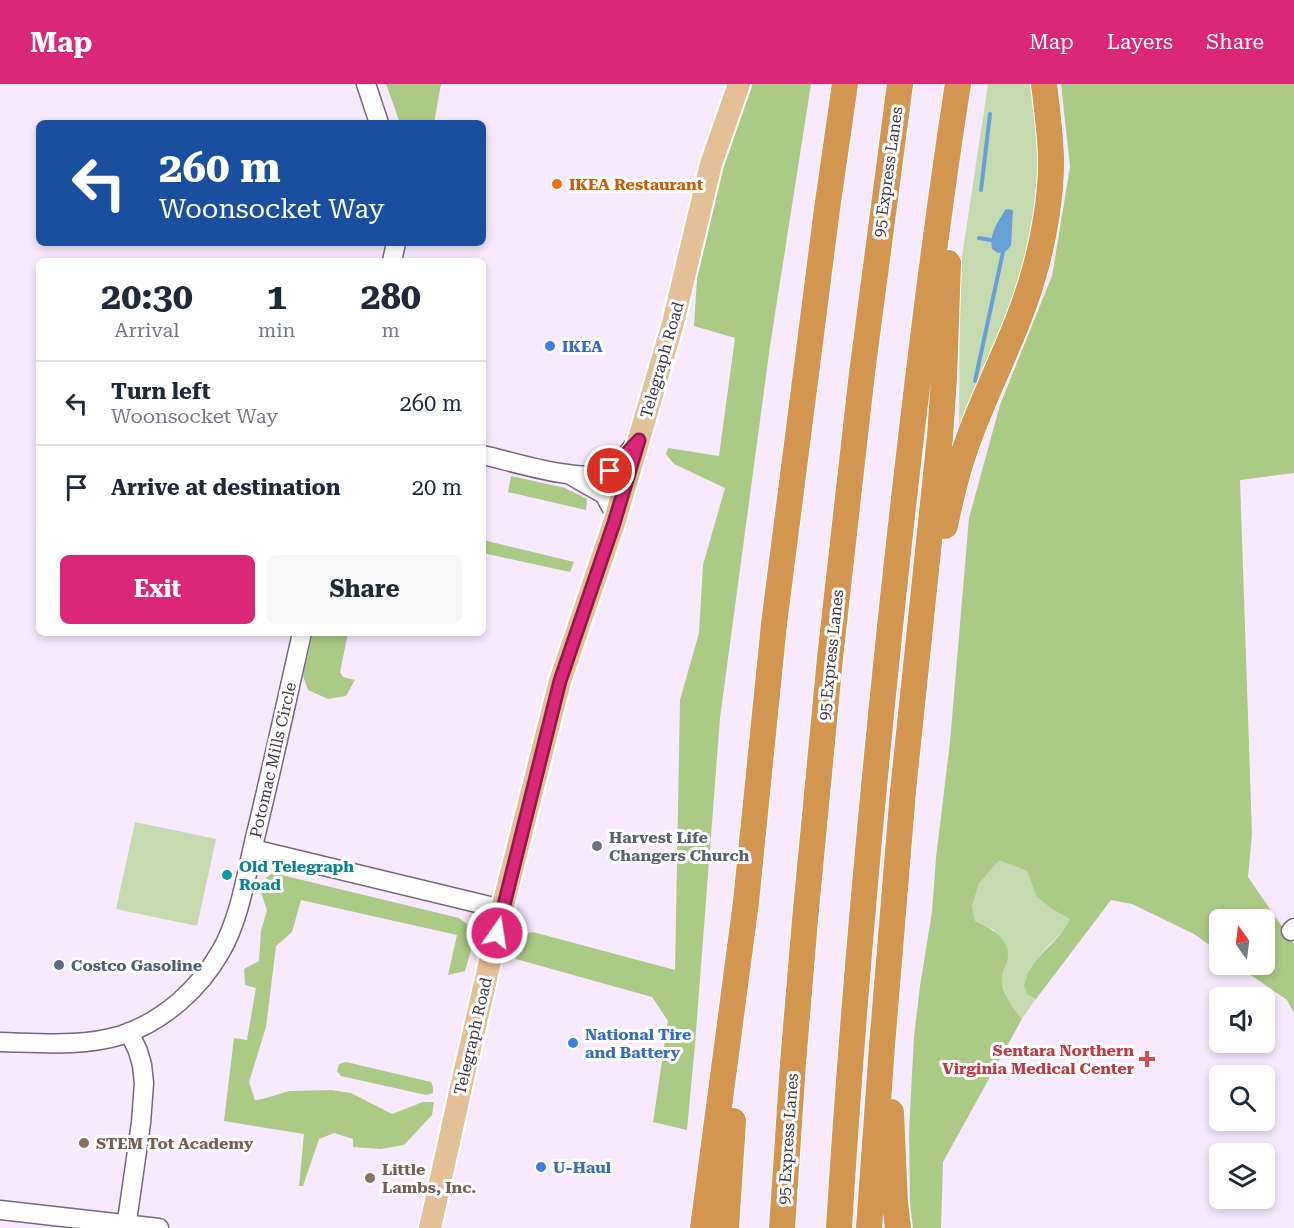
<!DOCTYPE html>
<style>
:root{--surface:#fff;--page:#f6f6f7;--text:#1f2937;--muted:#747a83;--line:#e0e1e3;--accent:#db2777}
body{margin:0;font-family:"Roboto Serif",serif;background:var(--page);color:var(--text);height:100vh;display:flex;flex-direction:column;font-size:22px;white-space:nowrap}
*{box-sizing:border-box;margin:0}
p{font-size:20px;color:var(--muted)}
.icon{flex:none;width:33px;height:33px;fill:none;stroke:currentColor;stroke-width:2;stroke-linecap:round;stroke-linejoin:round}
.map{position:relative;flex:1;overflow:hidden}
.drawer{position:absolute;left:36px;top:174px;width:450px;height:378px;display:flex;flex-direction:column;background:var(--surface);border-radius:9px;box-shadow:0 3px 9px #0003}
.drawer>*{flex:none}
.guide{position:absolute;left:36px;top:36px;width:450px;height:126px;border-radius:9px;box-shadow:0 3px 9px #0003;background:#1a4fa0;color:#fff;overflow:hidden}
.needle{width:39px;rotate:346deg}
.tools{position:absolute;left:1209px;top:825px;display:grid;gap:12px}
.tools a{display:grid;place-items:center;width:66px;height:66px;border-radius:9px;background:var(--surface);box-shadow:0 3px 9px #0003;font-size:30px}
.pin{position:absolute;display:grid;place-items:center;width:51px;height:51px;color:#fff;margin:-26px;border:3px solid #fff;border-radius:50%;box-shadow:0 2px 6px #0007}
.me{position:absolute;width:66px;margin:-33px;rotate:13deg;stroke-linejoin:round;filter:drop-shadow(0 0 4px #0008)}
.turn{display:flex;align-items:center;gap:21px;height:126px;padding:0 24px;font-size:27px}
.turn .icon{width:78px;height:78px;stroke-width:2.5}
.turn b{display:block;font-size:42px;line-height:51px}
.eta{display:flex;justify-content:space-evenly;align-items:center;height:102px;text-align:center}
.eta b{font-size:36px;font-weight:700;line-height:42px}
.button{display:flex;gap:12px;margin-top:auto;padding:12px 24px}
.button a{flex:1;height:69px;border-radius:9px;background:var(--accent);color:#fff;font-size:24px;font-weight:700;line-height:69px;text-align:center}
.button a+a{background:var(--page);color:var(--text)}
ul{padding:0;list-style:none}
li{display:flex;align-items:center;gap:18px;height:84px;padding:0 24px;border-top:2px solid var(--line)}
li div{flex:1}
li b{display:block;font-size:22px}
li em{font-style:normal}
header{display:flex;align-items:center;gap:36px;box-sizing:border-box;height:84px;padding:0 30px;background:var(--accent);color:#fff}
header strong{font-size:28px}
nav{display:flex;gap:33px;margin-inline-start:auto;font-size:21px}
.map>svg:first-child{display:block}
.green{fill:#c6daaf}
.forest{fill:#abca85}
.water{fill:#67a0d4}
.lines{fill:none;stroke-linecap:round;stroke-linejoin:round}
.stream{stroke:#67a0d4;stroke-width:4}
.minor-casing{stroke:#77677e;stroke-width:21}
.major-casing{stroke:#fff;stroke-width:26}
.highway-casing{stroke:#fff;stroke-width:28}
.minor{stroke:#fff;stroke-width:18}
.major{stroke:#e4c096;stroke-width:22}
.highway{stroke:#d29650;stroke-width:26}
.route-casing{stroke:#8e194d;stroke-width:15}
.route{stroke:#db2777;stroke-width:10}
.food-dot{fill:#e8710a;stroke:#fcfcfc;stroke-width:2}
.shop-dot{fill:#3f7fe0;stroke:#fcfcfc;stroke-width:2}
.worship-dot{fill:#6b7280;stroke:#fcfcfc;stroke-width:2}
.culture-dot{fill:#0f9aa8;stroke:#fcfcfc;stroke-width:2}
.service-dot{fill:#5c6f8a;stroke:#fcfcfc;stroke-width:2}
.health-dot{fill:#e0444e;stroke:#fcfcfc;stroke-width:2}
.education-dot{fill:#8d6e63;stroke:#fcfcfc;stroke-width:2}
.labels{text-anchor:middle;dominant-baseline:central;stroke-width:6;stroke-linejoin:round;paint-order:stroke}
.street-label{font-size:16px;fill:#3f3842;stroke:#fcfcfc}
.food-label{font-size:16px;font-weight:bold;fill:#c56008;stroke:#fcfcfc;text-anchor:start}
.shop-label{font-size:16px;font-weight:bold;fill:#366cbe;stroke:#fcfcfc;text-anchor:start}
.worship-label{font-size:16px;font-weight:bold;fill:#5b616d;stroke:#fcfcfc;text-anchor:start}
.culture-label{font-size:16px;font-weight:bold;fill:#0d838f;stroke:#fcfcfc;text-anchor:start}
.service-label{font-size:16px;font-weight:bold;fill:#4e5e75;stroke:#fcfcfc;text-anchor:start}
.health-label{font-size:16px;font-weight:bold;fill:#be3a42;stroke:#fcfcfc;text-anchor:end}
.education-label{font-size:16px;font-weight:bold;fill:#785e54;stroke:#fcfcfc;text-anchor:start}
</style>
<header>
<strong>Map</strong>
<nav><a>Map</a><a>Layers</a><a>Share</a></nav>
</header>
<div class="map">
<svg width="1294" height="1144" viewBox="0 0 1294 1144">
<rect width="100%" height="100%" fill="#f8e9fe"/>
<!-- green -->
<path class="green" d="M988,0H1035L1040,104L1023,201L959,357L960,186Z
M135,738L216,755L197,842L116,825Z
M999,775L1027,787L1036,812L1052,825L1070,835L1066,844L1046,864L1030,885L1028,911L1036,915L1022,935L1007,915L1001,895L1008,875L994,846L975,837L972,822L979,800Z"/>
<!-- forest -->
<path class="forest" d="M386,0H441L434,39H400Z
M748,0H811L770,262L720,634L695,960L687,1046L653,1038L668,937L652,913L516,875L519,851L533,848L675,886L680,616L699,549L703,481L725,404L674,380L666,370L668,364L719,372L735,254L694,242L699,164L719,77Z
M1061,0H1294V389L1240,396L1252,750L1248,793L1294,860V929L1287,916L1236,881L1264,880V836H1220L1219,868L1194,850L1132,820L1111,816L1036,915L1028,911L1024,902C1026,896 1027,889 1031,884C1042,866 1062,854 1070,835L1052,825L1036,812L1027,787L999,776L979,800L972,822L975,837C992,845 1013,856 1007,879C1005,884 1001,891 1002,897C1003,912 1013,923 1022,935L943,1078L941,1144H913L910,1119L909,1047L914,952L920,902L932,828L936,774L950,658L969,434L1000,321L1052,192L1070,83Z
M511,392L565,404L587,415L586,426L508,408Z
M483,456L574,478L570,488L483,469Z
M313,549H348L340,588L343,593L355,596L346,612L328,615L308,606L303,592Z
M273,789L459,834L471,843L474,856L465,887L448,891L457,851L301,816L292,848L276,862L266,943L249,998L255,1016L263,1015L289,1007L331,1006L351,1009L392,1030L423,1018H434L432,1031L404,1061L381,1065L353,1063V1055L334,1049L319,1055L303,1102H299L304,1050L224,1037L234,954L247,956L256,904L245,901L244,885L259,877L261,847L267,826L261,809L266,794Z
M346,978L431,998L433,1003V1009L426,1011L341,992L337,987L339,980Z"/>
<!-- water -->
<path class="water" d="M1006,125L1013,126L1011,162L1006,167L998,169L992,165C989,150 998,137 1006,125Z"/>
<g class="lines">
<!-- stream -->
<path class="stream" d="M981,106L990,30
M979,154L991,156
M975,297L1003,168"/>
<defs>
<path id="minor" d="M366,0L379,39
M392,177L396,159
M483,371C514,378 578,399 607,389C617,385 629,367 636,359
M572,392L584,399L604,410L616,432
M253,765L502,825
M1291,847L1294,844
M0,958C41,959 83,963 122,951C164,937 200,904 221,867C239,836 246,793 254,758C271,689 286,619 302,549
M0,1126L159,1144
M126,1144L141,1039L144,999L142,981L138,967L129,948"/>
<path id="major" d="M430,1144L460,1008L502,825L560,597L614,439L639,355L673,239L711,80L739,0"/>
<path id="highway" d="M945,442C951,412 958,383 969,354C989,299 1018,247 1034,189C1044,155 1052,108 1051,72C1050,48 1047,24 1044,0
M891,1028L895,1119L898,1144
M703,1144L746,818L774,540L827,125L845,0
M726,1144L733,1037
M782,1144L793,979L805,836L830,574L862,289L900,0
M839,1144C853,915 874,687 899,459C916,306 934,152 958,0
M869,1144L882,962L903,707L940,352L944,294L948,179"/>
</defs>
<!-- minor casing -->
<use href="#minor" class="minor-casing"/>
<!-- major casing -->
<use href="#major" class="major-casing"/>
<!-- highway casing -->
<use href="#highway" class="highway-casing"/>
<!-- minor -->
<use href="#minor" class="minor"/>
<!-- major -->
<use href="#major" class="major"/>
<!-- highway -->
<use href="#highway" class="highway"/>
</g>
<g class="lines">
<defs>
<path id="route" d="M497,849L560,597L614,439L639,356L610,387"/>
</defs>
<!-- route casing -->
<use href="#route" class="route-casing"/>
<!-- route -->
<use href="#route" class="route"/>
</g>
<!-- markers -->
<circle class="food-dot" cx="557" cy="100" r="6"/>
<g class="shop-dot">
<circle cx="550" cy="262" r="6"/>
<circle cx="573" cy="959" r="6"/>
<circle cx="541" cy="1083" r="6"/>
</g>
<circle class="worship-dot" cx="597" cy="762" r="6"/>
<circle class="culture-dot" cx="227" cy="791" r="6"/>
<circle class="service-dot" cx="59" cy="881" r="6"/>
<path class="health-dot" d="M1144 966h6v6h6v6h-6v6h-6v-6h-6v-6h6z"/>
<g class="education-dot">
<circle cx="84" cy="1059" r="6"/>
<circle cx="370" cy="1094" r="6"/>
</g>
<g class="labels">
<!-- street labels -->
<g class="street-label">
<text transform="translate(888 88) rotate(-82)">95 Express Lanes</text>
<text transform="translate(662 276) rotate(-74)">Telegraph Road</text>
<text transform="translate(831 571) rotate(-84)">95 Express Lanes</text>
<text transform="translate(273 676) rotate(-77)">Potomac Mills Circle</text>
<text transform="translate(473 952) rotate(-77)">Telegraph Road</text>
<text transform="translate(788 1055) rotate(-86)">95 Express Lanes</text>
</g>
<!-- food labels -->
<g class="food-label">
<text x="569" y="100">IKEA Restaurant</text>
</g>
<!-- shop labels -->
<g class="shop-label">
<text x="562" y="262">IKEA</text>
<text x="585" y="950">National Tire<tspan x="585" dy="18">and Battery</tspan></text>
<text x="553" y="1083">U-Haul</text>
</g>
<!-- worship labels -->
<g class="worship-label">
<text x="609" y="753">Harvest Life<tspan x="609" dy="18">Changers Church</tspan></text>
</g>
<!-- culture labels -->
<g class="culture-label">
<text x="239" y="782">Old Telegraph<tspan x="239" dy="18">Road</tspan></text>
</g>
<!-- service labels -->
<g class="service-label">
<text x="71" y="881">Costco Gasoline</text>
</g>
<!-- health labels -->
<g class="health-label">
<text x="1134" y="966">Sentara Northern<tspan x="1134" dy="18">Virginia Medical Center</tspan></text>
</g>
<!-- education labels -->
<g class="education-label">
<text x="96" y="1059">STEM Tot Academy</text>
<text x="382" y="1085">Little<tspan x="382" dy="18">Lambs, Inc.</tspan></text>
</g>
</g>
</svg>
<div class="tools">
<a><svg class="needle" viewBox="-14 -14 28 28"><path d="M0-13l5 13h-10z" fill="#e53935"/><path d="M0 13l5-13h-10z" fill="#747a83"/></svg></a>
<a><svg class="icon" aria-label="sound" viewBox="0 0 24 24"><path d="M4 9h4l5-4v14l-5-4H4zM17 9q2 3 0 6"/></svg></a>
<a><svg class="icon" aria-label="search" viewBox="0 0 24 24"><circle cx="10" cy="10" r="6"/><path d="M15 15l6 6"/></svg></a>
<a><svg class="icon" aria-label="layers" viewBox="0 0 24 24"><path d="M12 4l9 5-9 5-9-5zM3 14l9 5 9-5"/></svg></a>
</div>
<div class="pin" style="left:610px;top:387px;background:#d93025"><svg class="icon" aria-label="arrive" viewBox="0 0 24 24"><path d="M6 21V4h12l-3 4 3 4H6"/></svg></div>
<svg class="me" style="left:497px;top:849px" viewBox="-20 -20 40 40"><circle r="17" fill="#db2777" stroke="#fff" stroke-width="3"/><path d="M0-11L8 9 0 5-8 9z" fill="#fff"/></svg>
<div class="guide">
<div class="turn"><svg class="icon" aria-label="left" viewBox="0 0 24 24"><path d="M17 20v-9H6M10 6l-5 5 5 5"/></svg><div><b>260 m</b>Woonsocket Way</div></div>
</div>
<section class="drawer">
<div class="eta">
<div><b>20:30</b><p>Arrival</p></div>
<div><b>1</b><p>min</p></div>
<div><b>280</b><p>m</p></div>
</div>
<ul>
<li><svg class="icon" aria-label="left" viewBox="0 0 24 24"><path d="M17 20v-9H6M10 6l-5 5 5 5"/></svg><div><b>Turn left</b><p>Woonsocket Way</p></div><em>260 m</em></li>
<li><svg class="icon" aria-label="arrive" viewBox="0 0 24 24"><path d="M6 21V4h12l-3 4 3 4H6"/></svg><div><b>Arrive at destination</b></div><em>20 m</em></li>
</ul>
<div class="button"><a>Exit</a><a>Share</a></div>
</section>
</div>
